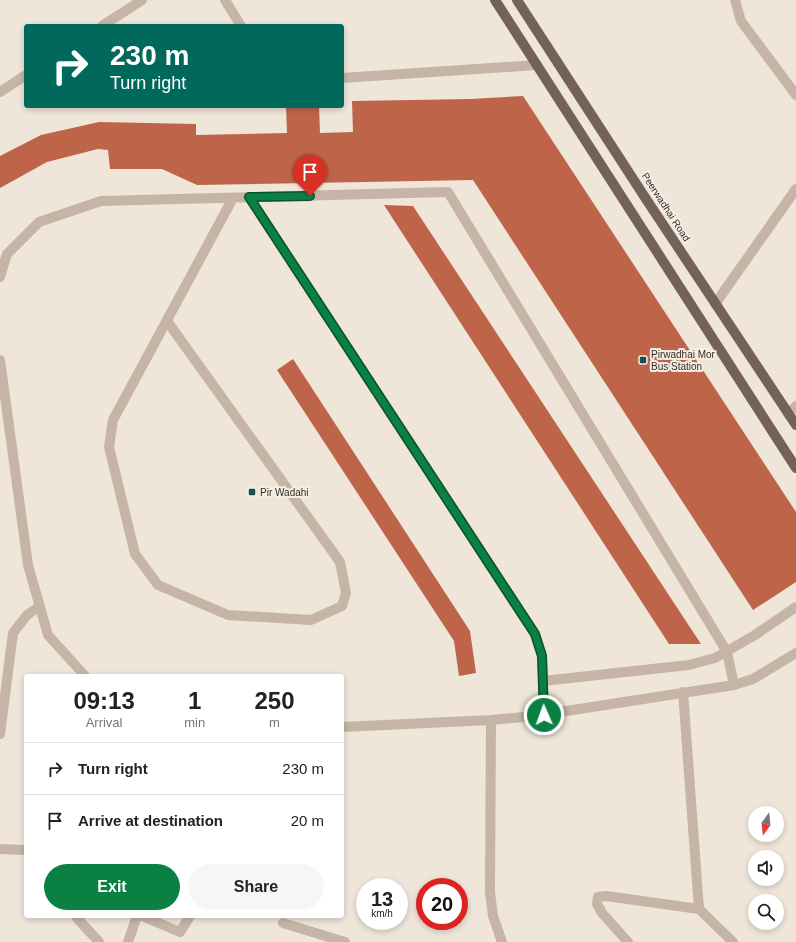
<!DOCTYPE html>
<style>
:root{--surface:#fff;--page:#f6f6f6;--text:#222;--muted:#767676;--line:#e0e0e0;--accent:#0b8043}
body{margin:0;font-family:Helvetica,sans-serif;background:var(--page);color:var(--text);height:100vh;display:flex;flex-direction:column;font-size:15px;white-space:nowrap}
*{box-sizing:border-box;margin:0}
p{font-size:13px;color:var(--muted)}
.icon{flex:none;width:22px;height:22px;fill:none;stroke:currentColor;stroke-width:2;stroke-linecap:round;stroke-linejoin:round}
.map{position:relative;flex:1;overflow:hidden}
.side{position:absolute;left:24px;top:674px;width:320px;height:244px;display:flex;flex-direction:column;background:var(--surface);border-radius:4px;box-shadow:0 2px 6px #0003}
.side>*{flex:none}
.top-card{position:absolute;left:24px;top:24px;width:320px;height:84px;border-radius:4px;box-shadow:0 2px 6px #0003;background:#00695c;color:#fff;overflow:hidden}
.needle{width:26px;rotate:195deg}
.buttons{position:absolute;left:748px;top:806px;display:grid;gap:8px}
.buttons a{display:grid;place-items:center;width:36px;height:36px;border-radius:50%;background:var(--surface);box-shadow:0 2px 6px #0003;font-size:20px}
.speed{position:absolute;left:356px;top:878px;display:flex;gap:8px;font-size:20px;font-weight:700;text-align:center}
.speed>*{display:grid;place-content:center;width:52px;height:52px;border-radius:50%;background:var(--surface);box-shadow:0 2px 6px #0003;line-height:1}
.speed small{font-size:10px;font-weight:400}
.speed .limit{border:6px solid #d22;background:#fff;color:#111}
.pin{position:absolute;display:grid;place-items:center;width:34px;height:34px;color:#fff;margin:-41px -17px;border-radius:50% 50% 50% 0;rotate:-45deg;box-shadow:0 0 4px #0007}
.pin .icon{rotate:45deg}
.me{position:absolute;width:44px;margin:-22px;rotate:358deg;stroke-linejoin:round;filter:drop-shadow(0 0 3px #0008)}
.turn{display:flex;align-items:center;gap:14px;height:84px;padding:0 20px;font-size:18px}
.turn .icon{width:52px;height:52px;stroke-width:2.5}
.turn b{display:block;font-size:28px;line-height:34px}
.eta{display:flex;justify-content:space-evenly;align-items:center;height:68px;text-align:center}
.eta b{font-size:24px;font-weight:700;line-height:28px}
.button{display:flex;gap:8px;margin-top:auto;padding:8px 20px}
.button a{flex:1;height:46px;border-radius:24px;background:var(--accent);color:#fff;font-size:16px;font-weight:700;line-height:46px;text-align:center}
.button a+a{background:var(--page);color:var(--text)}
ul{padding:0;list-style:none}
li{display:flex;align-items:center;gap:12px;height:52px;padding:0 20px;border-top:1px solid var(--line)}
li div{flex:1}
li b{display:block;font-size:15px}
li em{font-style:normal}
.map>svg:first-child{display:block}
.building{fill:#be6449}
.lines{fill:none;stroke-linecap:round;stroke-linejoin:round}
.minor{stroke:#c6b5a6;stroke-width:10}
.major{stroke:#746158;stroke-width:10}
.route-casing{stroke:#07532c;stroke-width:10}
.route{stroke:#0b8043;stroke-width:7}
.poi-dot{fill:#1f4f52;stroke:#f7efe5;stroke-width:1.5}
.labels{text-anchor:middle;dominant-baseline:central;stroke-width:4;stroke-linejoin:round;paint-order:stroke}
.street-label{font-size:10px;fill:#332a26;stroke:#f7efe5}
.poi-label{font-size:10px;fill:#332a26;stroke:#f7efe5;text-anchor:start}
</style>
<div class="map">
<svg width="796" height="942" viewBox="0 0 796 942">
<rect width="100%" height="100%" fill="#efe5d9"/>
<!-- building -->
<path class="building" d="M523,96L796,512V582L753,610L473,180L197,185L162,169H110L108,150L98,149L47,162L0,188V156L41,135L99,122L196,124V135L287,133L286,106H319L320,133L353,132L352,101L471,99Z
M384,205L413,206L701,644H669Z
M293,359L470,631L476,673L459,676L454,641L277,370Z"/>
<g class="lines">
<!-- minor -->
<path class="minor" d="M225,0L241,26
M735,0L741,21L796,95
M102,26L142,0
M342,78L537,65
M0,92L26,75
M249,197L535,634L542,655L544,715
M0,277L7,254L39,222L101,201L448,192L727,652L734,685
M715,304L796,189
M167,321L340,562L346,593L342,606L311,620L228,615L158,585L135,554L109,447L113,420L233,198
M0,360L28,565L48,635L85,676
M788,414L796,406
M543,681L689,665L715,658L755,635L796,607
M683,692L699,909
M491,720L490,892L493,916L502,942
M342,727L491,720L534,716L734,685L753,679L796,653
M0,734L13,633L27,615L40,606
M0,849L26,850
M142,916L180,932L190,916
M77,918L99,942
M283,923L345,942
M128,942L137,916
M628,942L602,913L597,904L598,897L606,896L699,909L733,942"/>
<!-- major -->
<path class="major" d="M495,0L796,468
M517,0L646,199L796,425"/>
</g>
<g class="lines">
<defs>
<path id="route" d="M310,196L249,197L535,634L542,656L544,715"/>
</defs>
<!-- route casing -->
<use href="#route" class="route-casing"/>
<!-- route -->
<use href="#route" class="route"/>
</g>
<!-- markers -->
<g class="poi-dot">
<rect x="639" y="356" width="8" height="8" rx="2"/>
<rect x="248" y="488" width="8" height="8" rx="2"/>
</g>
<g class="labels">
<!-- street labels -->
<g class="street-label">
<text transform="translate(666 207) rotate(57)">Peerwadhai Road</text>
</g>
<!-- poi labels -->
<g class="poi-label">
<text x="651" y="354">Pirwadhai Mor<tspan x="651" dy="12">Bus Station</tspan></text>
<text x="260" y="492">Pir Wadahi</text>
</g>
</g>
</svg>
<div class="buttons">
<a><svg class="needle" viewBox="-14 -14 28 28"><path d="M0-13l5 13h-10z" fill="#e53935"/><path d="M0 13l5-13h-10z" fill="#767676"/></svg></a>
<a><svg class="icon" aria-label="sound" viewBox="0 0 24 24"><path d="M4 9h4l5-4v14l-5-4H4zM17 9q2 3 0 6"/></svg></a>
<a><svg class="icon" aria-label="search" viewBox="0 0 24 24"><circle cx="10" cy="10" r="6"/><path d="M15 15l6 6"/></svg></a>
</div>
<div class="speed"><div>13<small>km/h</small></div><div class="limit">20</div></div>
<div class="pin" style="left:310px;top:196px;background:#d93025"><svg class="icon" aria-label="arrive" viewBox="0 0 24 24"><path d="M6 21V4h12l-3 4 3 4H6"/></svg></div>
<svg class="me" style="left:544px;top:715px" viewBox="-20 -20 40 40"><circle r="17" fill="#0b8043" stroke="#fff" stroke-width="3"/><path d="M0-11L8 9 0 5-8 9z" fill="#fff"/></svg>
<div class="top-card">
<div class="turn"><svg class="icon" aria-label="right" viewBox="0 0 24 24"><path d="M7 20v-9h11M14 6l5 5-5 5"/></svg><div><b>230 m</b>Turn right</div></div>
</div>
<section class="side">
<div class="eta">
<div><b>09:13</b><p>Arrival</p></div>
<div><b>1</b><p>min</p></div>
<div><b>250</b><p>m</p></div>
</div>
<ul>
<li><svg class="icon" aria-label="right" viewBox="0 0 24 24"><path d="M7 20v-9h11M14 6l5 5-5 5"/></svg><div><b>Turn right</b></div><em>230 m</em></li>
<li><svg class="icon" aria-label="arrive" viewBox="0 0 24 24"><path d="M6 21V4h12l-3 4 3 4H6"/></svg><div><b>Arrive at destination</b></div><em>20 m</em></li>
</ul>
<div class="button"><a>Exit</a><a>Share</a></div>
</section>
</div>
